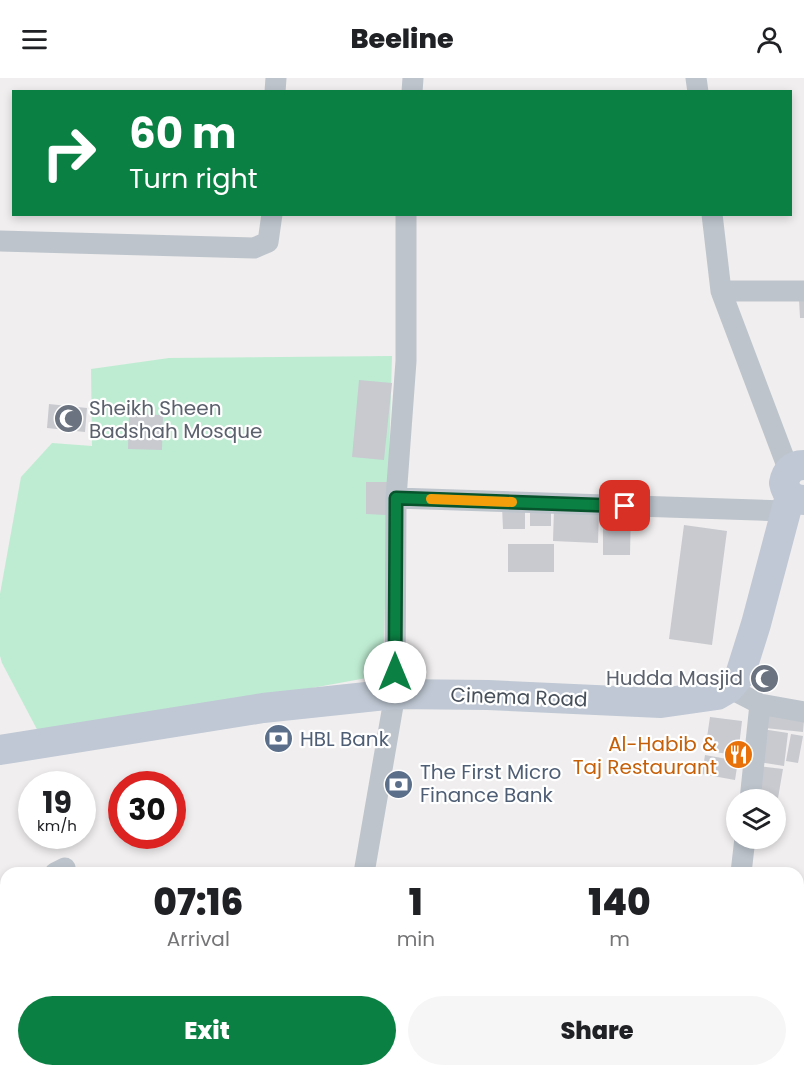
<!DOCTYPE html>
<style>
:root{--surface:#fff;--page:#f6f6f6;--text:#202124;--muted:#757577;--accent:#0b8043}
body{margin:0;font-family:Poppins,sans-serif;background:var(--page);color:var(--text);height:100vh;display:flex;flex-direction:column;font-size:22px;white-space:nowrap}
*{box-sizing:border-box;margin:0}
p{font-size:20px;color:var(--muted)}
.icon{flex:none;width:33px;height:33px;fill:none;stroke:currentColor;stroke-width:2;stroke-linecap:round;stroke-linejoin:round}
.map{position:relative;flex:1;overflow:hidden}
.sheet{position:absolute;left:0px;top:789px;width:804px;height:210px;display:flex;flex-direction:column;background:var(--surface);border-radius:18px 18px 0 0;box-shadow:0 3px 9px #0003}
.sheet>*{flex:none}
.top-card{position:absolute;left:12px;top:12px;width:780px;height:126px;border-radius:0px;box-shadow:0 3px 9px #0003;background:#0b8043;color:#fff;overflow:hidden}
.fabs{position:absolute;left:726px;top:711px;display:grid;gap:12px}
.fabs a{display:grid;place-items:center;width:60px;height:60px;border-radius:50%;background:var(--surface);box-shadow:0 3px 9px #0003;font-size:30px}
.speed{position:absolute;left:18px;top:693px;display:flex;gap:12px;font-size:30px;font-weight:700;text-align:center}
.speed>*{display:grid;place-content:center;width:78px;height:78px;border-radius:50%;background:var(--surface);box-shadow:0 3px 9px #0003;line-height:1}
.speed small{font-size:15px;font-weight:400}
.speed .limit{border:9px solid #d22;background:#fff;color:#111}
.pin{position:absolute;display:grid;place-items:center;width:51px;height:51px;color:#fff;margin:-26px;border-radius:12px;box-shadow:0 3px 9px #0006}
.me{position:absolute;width:66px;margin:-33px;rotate:0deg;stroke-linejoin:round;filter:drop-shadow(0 0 4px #0008)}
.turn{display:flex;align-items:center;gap:21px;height:126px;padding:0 18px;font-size:27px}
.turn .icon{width:78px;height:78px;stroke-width:2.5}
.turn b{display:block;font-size:42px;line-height:51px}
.eta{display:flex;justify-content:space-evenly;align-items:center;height:102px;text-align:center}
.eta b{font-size:36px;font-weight:800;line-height:42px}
.action{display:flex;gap:12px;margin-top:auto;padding:12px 18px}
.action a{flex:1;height:69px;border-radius:36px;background:var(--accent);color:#fff;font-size:24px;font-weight:800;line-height:69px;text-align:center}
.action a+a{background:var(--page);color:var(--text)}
header{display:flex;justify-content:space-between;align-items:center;height:78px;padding:0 18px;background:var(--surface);font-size:27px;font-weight:800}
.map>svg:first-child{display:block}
.green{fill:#beecd2}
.building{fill:#c8cad0}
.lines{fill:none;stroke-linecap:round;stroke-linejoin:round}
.street{stroke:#bdc4cc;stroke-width:21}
.secondary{stroke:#bfc8d4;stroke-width:30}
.route-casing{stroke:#07532c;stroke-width:15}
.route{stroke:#0b8043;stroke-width:10}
.slow{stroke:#f59e0b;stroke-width:10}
.labels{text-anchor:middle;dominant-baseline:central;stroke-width:4.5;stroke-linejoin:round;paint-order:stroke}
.worship-label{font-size:20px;fill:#5b616d;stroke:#fff;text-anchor:start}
.street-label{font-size:20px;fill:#47505a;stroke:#fff}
.service-label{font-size:20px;fill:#4e5e75;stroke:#fff;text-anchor:start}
.food-label{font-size:20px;fill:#c56008;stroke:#fff;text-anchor:end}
</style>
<header><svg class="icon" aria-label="menu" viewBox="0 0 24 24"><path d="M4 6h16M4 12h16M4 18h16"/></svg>Beeline<svg class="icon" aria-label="person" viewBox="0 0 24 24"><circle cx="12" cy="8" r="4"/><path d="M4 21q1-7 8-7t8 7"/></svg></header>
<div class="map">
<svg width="804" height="999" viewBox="0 0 804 999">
<rect width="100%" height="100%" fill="#f0eeee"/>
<!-- green -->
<path class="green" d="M392,278L383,597L41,659L2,585L0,578V516L21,399L52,365L92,368L91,291L169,280Z"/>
<!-- building -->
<path class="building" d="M799,221H804V240H800Z
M359,302L392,305L384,382L352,379Z
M49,326L87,330L85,354L47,350Z
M129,336L163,337L162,372L128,371Z
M366,404H387L386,437L366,436Z
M525,427V451H503L502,428Z
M603,428L631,429L630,477H603Z
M554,431L599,433L598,465L553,463Z
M530,432H551V448H530Z
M684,447L727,453L712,567L669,561Z
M508,466H554V494H508Z
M766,634L804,642L803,654L765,650Z
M710,639L742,643L738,677L705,673Z
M762,651L788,655L784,688L758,684Z
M791,656L803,658L798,685L786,683Z
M705,677L738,683L735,702L702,696Z
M758,688L783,691L778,720L754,716Z"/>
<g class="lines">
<!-- street -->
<path class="street" d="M696,0L698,14
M275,14L276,0
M412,14L413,0
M712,136L721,213L789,393
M0,163L254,170L268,164L272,136
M721,213H804
M396,420L785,433
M729,610L760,626L804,634
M750,722L760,626
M55,795L65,790
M364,795L395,616L396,420L406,283V136
M741,795L745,760
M0,830L6,841
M85,993L87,999
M329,999L330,993
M718,999L719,993"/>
<!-- secondary -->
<path class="secondary" d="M804,387C792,387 786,394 784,405C786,416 793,422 804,422
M0,672L263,630L395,616L488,617L661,625L717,617L729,610L740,597L756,546L790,418"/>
</g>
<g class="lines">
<defs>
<path id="route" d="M395,594L396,420L625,428"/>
</defs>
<!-- route casing -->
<use href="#route" class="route-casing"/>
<!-- route -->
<use href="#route" class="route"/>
<!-- slow -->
<path class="slow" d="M431,421L512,424"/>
</g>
<!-- icons -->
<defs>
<symbol id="mosque-disc" viewBox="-11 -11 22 22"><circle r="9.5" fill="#6b7280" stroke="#fff"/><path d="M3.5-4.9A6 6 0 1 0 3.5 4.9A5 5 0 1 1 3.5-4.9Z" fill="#fff"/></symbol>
<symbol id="bank-disc" viewBox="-11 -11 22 22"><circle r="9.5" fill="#5c6f8a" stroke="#fff"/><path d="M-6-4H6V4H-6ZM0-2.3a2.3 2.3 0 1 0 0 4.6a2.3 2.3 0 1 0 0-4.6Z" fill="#fff"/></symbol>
<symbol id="restaurant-disc" viewBox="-11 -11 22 22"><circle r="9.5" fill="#e8710a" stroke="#fff"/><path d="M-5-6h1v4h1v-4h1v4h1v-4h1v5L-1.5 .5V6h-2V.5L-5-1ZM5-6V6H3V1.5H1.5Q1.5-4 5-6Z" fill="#fff"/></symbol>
</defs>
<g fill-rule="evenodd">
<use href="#mosque-disc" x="52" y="324" width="33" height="33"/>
<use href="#mosque-disc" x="748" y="584" width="33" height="33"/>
<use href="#bank-disc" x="262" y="644" width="33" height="33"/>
<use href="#restaurant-disc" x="722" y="660" width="33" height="33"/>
<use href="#bank-disc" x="382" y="690" width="33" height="33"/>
</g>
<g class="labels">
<!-- worship labels -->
<g class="worship-label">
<text x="89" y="330">Sheikh Sheen<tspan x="89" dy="23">Badshah Mosque</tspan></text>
<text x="743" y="600" text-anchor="end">Hudda Masjid</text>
</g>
<!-- street labels -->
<g class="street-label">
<text transform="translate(519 619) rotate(2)">Cinema Road</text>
</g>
<!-- service labels -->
<g class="service-label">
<text x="300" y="661">HBL Bank</text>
<text x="420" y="694">The First Micro<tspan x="420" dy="23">Finance Bank</tspan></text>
</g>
<!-- food labels -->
<g class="food-label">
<text x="717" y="666">Al-Habib &amp;<tspan x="717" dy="23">Taj Restaurant</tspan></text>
</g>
</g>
</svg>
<div class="fabs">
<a><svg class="icon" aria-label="layers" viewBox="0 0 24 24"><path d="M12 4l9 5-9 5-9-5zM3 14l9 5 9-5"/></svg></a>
</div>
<div class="speed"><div>19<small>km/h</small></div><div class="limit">30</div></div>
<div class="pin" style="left:625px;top:428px;background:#d93025"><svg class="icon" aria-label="arrive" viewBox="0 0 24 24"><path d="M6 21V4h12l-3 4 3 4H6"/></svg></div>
<svg class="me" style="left:395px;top:594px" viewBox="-20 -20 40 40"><circle r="19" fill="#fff"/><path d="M0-13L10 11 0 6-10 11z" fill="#0b8043"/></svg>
<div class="top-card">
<div class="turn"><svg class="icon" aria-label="right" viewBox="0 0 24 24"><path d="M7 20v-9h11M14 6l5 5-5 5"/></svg><div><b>60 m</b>Turn right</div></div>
</div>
<section class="sheet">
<div class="eta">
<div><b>07:16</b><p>Arrival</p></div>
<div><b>1</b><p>min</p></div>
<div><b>140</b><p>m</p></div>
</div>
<div class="action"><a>Exit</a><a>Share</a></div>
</section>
</div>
